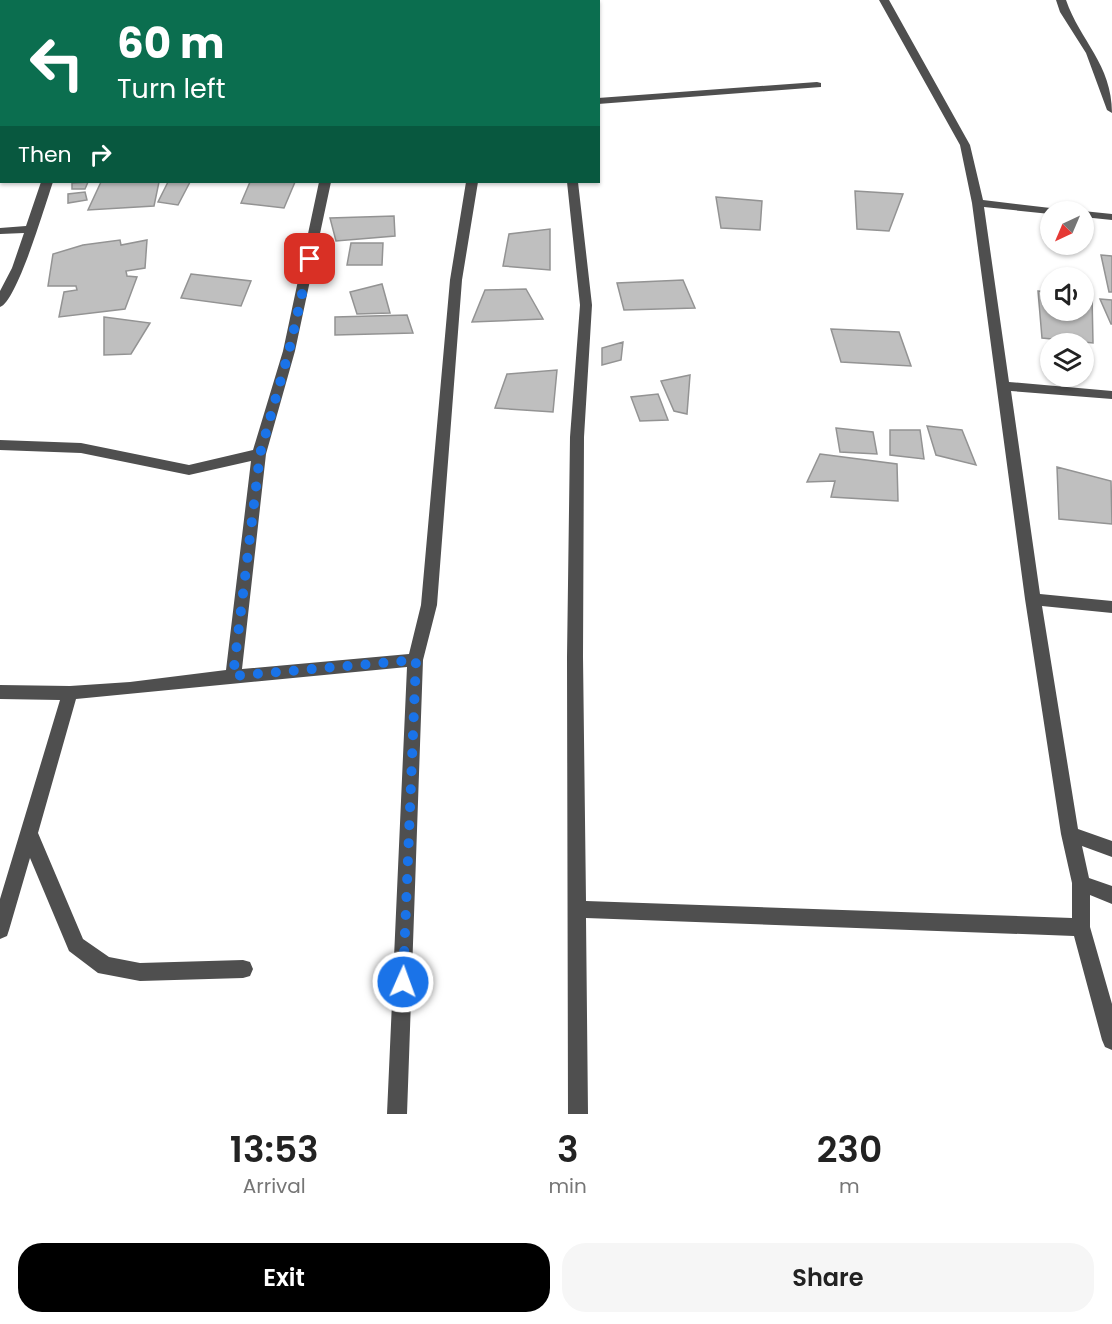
<!DOCTYPE html>
<style>
:root{--surface:#fff;--page:#f6f6f6;--text:#222;--muted:#767676;--accent:#000}
body{margin:0;font-family:Poppins,sans-serif;background:var(--page);color:var(--text);height:100vh;display:flex;flex-direction:column;font-size:22px;white-space:nowrap}
*{box-sizing:border-box;margin:0}
p{font-size:20px;color:var(--muted)}
.icon{flex:none;width:33px;height:33px;fill:none;stroke:currentColor;stroke-width:2;stroke-linecap:round;stroke-linejoin:round}
.map{position:relative;height:1114px;overflow:hidden}
.details{display:flex;flex-direction:column;background:var(--surface);flex:1}
.details>*{flex:none}
.guide{position:absolute;left:0px;top:0px;width:600px;height:183px;box-shadow:0 2px 4px #0004;background:#0b6e4f;color:#fff;overflow:hidden}
.needle{width:39px;rotate:224deg}
.fabs{position:absolute;left:1040px;top:201px;display:grid;gap:12px}
.fabs a{display:grid;place-items:center;width:54px;height:54px;border-radius:50%;background:var(--surface);box-shadow:0 2px 4px #0004;font-size:30px}
.pin{position:absolute;display:grid;place-items:center;width:51px;height:51px;color:#fff;margin:-26px;border-radius:12px;box-shadow:0 3px 9px #0006}
.me{position:absolute;width:66px;margin:-33px;rotate:2deg;stroke-linejoin:round;filter:drop-shadow(0 0 4px #0008)}
.turn{display:flex;align-items:center;gap:21px;height:126px;padding:0 18px;font-size:27px}
.turn .icon{width:78px;height:78px;stroke-width:2.5}
.turn b{display:block;font-size:42px;line-height:51px}
.then{display:flex;align-items:center;height:57px;padding:0 18px;background:#0003;gap:12px;font-size:22px}
.eta{display:flex;justify-content:space-evenly;align-items:center;height:102px;text-align:center}
.eta b{font-size:36px;font-weight:600;line-height:42px}
.primary-button{display:flex;gap:12px;margin-top:auto;padding:12px 18px}
.primary-button a{flex:1;height:69px;border-radius:24px;background:var(--accent);color:#fff;font-size:24px;font-weight:600;line-height:69px;text-align:center}
.primary-button a+a{background:var(--page);color:var(--text)}
.map>svg:first-child{display:block}
.building{fill:#bfbfbf;stroke:#939393;stroke-width:1.5}
.lines{fill:none;stroke-linecap:round;stroke-linejoin:round}
.minor{fill:#4f4f4f;fill-rule:evenodd}
.route{stroke:#1a73e8;stroke-width:10;stroke-dasharray:0 18}
</style>
<div class="map">
<svg width="1112" height="1114" viewBox="0 0 1112 1114">
<rect width="100%" height="100%" fill="#fff"/>
<!-- building -->
<path class="building" d="M88,182L85,189H72V183Z
M101,182H159L154,206L88,210Z
M168,182H190L178,205L158,202Z
M250,182H295L284,208L241,203Z
M855,191L903,194L889,231L857,229Z
M85,192L87,200L68,203V194Z
M716,197L762,201L760,230L721,228Z
M394,216L395,236L336,241L330,218Z
M550,229V270L503,266L509,234Z
M120,240L121,245L147,240L145,268L126,271L127,276L137,277L125,309L59,317L64,292L77,290L76,286H48L53,254L83,245Z
M351,243H383L382,265H347Z
M1101,255L1112,256V292H1109Z
M191,274L251,281L241,306L181,298Z
M683,280L695,308L624,310L617,283Z
M382,284L390,313L357,314L350,292Z
M526,289L543,319L472,322L485,290Z
M1038,291L1050,292V310H1083V295H1092L1093,343L1042,338Z
M1100,299L1112,300V324H1111Z
M407,315L413,333L335,335V317Z
M104,317L150,323L131,354L104,355Z
M831,329L899,332L911,366L841,362Z
M623,342L621,360L602,365V348Z
M557,370L553,412L495,408L507,374Z
M690,375L687,414L674,411L661,381Z
M658,394L668,420L640,421L631,397Z
M927,426L962,430L976,465L936,455Z
M836,428L873,432L877,454L840,452Z
M890,430H920L924,459L890,455Z
M820,454L897,464L898,501L831,497L835,481L807,482Z
M1057,467L1111,481L1112,524L1059,519Z"/>
<g class="lines">
<!-- minor -->
<path class="minor" d="M84,0H94V2H84Z
M360,0H370V2H360Z
M493,0H503V2H493Z
M879,0H889L970,145L983,200L1059,209L1064,212H1050V214L984,207L1009,382L1112,391V399L1011,391L1040,594L1112,601V613L1042,606L1078,829L1112,841V857L1082,846L1089,878L1112,886V904L1090,895V927L1112,1004V1050L1105,1047L1102,1040L1074,936L586,918L588,1114H568L567,657L570,437L580,305L567,182H578L592,305L584,437L583,657L586,901L1072,918V883L1061,834L1025,599L972,203L960,145Z
M1056,0H1066C1080,41 1112,64 1112,113L1107,110L1086,53L1060,12Z
M817,82L821,83V87L598,104V98Z
M41,182H53C46,202 17,302 0,307V291L12,268L24,233L0,234V228L26,226Z
M319,182H331L295,351L266,454L242,669L409,654L421,605L450,280L466,182H478L462,280L437,605L423,660L407,1114H387L407,667L76,699L38,833L83,939L109,957L140,963L243,960L250,962L253,969L250,976L243,978L140,981L98,973L69,951L30,858L9,930L7,936L0,939V899L60,700L0,699V685L70,686L130,682L226,670L251,461L189,475L81,453L0,450V440L81,443L189,465L253,450L283,351Z
M1083,211L1112,214V220L1083,217V212H1079Z"/>
</g>
<g class="lines">
<!-- route -->
<path class="route" d="M310,259L289,351L260,454L233,676L416,660L403,982"/>
</g>
</svg>
<div class="fabs">
<a><svg class="needle" viewBox="-14 -14 28 28"><path d="M0-13l5 13h-10z" fill="#e53935"/><path d="M0 13l5-13h-10z" fill="#767676"/></svg></a>
<a><svg class="icon" aria-label="sound" viewBox="0 0 24 24"><path d="M4 9h4l5-4v14l-5-4H4zM17 9q2 3 0 6"/></svg></a>
<a><svg class="icon" aria-label="layers" viewBox="0 0 24 24"><path d="M12 4l9 5-9 5-9-5zM3 14l9 5 9-5"/></svg></a>
</div>
<div class="pin" style="left:310px;top:259px;background:#d93025"><svg class="icon" aria-label="arrive" viewBox="0 0 24 24"><path d="M6 21V4h12l-3 4 3 4H6"/></svg></div>
<svg class="me" style="left:403px;top:982px" viewBox="-20 -20 40 40"><circle r="17" fill="#1a73e8" stroke="#fff" stroke-width="3"/><path d="M0-11L8 9 0 5-8 9z" fill="#fff"/></svg>
<div class="guide">
<div class="turn"><svg class="icon" aria-label="left" viewBox="0 0 24 24"><path d="M17 20v-9H6M10 6l-5 5 5 5"/></svg><div><b>60 m</b>Turn left</div></div>
<div class="then">Then<svg class="icon" aria-label="right" viewBox="0 0 24 24"><path d="M7 20v-9h11M14 6l5 5-5 5"/></svg></div>
</div>
</div>
<section class="details">
<div class="eta">
<div><b>13:53</b><p>Arrival</p></div>
<div><b>3</b><p>min</p></div>
<div><b>230</b><p>m</p></div>
</div>
<div class="primary-button"><a>Exit</a><a>Share</a></div>
</section>
